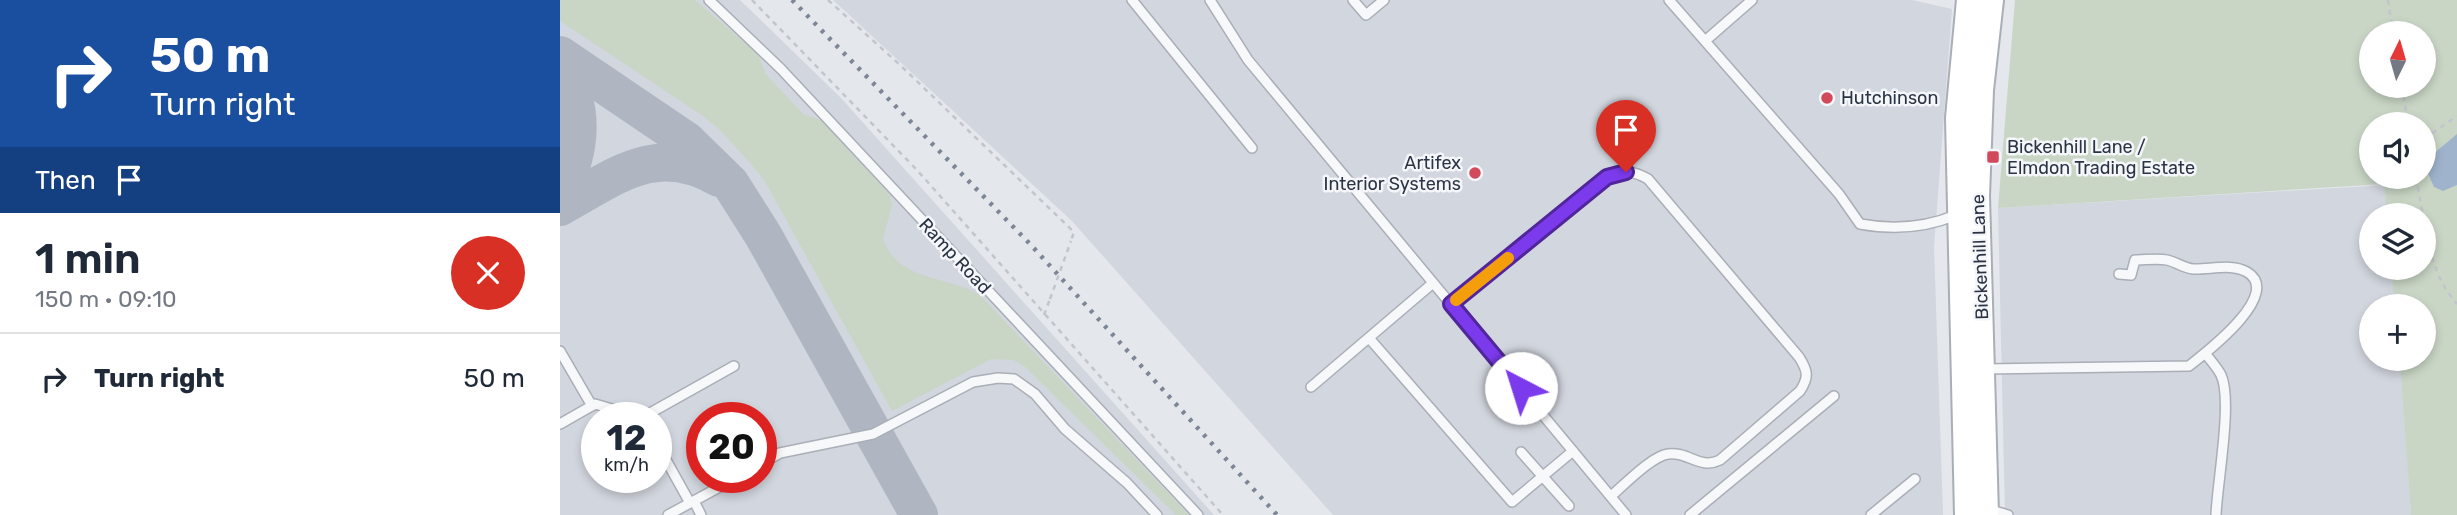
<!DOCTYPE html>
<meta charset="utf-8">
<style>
:root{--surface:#fff;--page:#f2f2f3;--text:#1f2937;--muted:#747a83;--line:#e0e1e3}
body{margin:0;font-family:Rubik,sans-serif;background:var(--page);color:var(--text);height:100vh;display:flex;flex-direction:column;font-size:26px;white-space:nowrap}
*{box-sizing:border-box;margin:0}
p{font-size:23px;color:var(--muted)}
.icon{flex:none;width:38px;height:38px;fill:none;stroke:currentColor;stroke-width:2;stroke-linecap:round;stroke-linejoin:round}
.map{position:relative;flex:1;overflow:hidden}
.sheet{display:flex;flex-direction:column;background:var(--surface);width:560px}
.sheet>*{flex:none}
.banner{background:#1a4fa0;color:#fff;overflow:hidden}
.needle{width:46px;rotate:5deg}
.tools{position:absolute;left:1799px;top:21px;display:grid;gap:14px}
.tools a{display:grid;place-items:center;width:77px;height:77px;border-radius:50%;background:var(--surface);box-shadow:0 4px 10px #0003;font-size:35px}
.speed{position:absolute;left:21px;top:402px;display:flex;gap:14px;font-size:35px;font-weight:700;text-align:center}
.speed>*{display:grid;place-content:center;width:91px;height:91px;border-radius:50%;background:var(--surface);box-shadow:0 4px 10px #0003;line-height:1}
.speed small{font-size:18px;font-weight:400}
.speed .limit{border:10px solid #d22;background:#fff;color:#111}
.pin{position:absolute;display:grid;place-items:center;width:60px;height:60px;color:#fff;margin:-72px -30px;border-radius:50% 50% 50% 0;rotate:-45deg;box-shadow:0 0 7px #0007}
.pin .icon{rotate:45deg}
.me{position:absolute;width:77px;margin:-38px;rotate:320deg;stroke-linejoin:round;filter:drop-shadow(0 0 5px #0008)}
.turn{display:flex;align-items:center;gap:24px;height:147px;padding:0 35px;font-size:32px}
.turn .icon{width:91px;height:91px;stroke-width:2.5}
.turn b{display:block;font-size:49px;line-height:60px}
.then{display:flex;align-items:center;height:66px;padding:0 35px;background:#0003;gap:14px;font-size:26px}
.round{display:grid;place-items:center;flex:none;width:74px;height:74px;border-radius:37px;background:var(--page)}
.overview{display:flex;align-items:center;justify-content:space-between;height:119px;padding:0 35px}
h1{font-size:42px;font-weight:600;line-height:52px}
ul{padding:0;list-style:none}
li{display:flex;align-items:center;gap:21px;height:91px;padding:0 35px;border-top:2px solid var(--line)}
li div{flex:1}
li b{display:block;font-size:26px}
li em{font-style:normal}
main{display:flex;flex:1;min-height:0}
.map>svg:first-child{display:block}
.built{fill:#d2d6de;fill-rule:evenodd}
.green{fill:#c9d6c5;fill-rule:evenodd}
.water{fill:#9fb4cc}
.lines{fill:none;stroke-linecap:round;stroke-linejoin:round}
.taxiway{stroke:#b0b6c1;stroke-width:38}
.lane-casing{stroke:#a9aeb7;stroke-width:12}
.secondary-casing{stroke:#a9aeb7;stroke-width:28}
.path{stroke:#c2c5cb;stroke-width:2.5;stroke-dasharray:5 5;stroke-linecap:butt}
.lane{stroke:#f7f8fa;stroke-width:9}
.secondary{stroke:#fff;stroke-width:24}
.rail{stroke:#7d8696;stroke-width:4.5;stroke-dasharray:3.5 7;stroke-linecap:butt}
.path-bridge{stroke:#c2c5cb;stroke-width:2.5;stroke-dasharray:5 5;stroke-linecap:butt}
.route-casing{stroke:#51269a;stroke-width:18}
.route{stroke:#7c3aed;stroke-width:12}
.slow{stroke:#f59e0b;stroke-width:12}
.poi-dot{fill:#d1495b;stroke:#f4f6f9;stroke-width:2.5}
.labels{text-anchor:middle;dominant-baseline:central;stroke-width:5;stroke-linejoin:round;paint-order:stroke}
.poi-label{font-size:18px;fill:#2b3445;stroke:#f4f6f9;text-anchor:start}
.street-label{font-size:18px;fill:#2b3445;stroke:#f4f6f9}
</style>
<main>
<section class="sheet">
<div class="banner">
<div class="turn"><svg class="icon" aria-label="right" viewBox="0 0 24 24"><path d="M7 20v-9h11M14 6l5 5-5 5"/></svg><div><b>50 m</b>Turn right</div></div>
<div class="then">Then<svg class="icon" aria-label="arrive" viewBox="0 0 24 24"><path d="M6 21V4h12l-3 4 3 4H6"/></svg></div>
</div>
<div class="overview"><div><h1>1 min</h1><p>150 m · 09:10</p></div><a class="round" style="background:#d93025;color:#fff"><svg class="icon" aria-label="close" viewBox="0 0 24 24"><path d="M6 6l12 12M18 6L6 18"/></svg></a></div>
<ul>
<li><svg class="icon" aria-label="right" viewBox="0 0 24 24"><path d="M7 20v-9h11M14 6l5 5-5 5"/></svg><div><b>Turn right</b></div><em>50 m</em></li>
</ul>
</section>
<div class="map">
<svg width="1897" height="515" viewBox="0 0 1897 515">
<rect width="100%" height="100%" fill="#e4e7ec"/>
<!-- built -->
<path class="built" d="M0,0H180L281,98L654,515H0ZM37,418H96V478H37ZM142,418H201V478H142Z
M273,0H1352L1392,9L1374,247L1383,515H773L512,221Z
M1826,185L1828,215H1811V268H1833L1836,306H1811V359H1841L1851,515H1445L1438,208Z"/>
<!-- green -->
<path class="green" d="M0,0H135L198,54L205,73L243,114L261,120L330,195L332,205L323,239C338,282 387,275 420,295L629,515H616L464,366L453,360L431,359L332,411L204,180L191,164L159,129L143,116L0,21Z
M1455,0H1897V515H1851L1840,359H1864V306H1835L1831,268H1864V215H1827L1824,184L1438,208ZM1811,33H1864V86H1811ZM1811,124H1864V177H1811Z"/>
<!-- water -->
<path class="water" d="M1897,134V185L1883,191L1874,187L1864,164V156L1872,155Z"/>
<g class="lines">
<!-- taxiway -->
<path class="taxiway" d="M0,55L127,141L170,183L203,235L359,515
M0,67C25,107 22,151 0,191
M0,207C55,177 96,141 159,178"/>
<defs>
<path id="lane" d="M149,0L221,69L638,515
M572,0L692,148
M650,0L688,60L1066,515
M793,0L806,15L824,0
M1109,0L1279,194L1300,224C1333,230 1365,228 1396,215
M1145,41L1192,0
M891,304L1047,177C1062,169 1074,171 1088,179L1239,357C1248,371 1249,377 1240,391L1160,460C1140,470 1128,451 1108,454C1092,456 1064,485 1051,496
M809,338L952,502L1013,451
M0,351L32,406
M1645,353C1650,360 1657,367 1661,375C1673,400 1657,484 1656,515
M1425,369L1629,366C1644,354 1724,294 1687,272C1672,263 1649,270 1633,269C1624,268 1616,262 1607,260C1597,258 1585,260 1575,260L1571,275L1559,274
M751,387L873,283
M83,417L174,366
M0,424L35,404L83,418
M96,442L130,503
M961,452L1009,506
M201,464L220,453L313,434L413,382L438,378L454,379L475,394L505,429L567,483L597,515
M134,501L141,515
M1428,509L1448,515
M108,515L176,478
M1130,515L1274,396
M1311,515L1355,479"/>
<path id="secondary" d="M1407,515L1398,118L1409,0
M1426,515L1417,196L1421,90L1431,0"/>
</defs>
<!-- lane casing -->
<use href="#lane" class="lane-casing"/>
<!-- secondary casing -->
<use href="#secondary" class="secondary-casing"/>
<!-- path -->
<path class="path" d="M192,0L357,170L663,515
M268,0L339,64L514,232L511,241
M1828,0L1833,33
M1842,86L1848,124
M1864,139L1897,116
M1856,177L1863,215
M1864,218C1870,252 1874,277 1897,304
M484,315L490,299"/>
<!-- lane -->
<use href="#lane" class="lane"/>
<!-- secondary -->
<use href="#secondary" class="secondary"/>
<!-- rail -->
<path class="rail" d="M232,0L471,245L717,515"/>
<!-- path-bridge -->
<path class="path-bridge" d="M490,299L511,241"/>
</g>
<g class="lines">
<defs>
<path id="route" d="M961,388L891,304L1047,177L1066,172"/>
</defs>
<!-- route casing -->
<use href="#route" class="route-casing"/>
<!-- route -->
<use href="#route" class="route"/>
<!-- slow -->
<path class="slow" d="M896,300L948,258"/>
</g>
<!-- markers -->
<g class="poi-dot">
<circle cx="1267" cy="98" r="7"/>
<rect x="1426" y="150" width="14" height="14" rx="3.5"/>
<circle cx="915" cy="173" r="7"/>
</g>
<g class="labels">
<!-- poi labels -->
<g class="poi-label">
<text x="1281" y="98">Hutchinson</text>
<text x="1447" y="147">Bickenhill Lane /<tspan x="1447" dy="21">Elmdon Trading Estate</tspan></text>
<text x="901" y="163" text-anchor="end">Artifex<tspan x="901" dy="21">Interior Systems</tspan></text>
</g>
<!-- street labels -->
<g class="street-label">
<text transform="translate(395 256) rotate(47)">Ramp Road</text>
<text transform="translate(1420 257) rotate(-92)">Bickenhill Lane</text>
</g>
</g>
</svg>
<div class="tools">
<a><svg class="needle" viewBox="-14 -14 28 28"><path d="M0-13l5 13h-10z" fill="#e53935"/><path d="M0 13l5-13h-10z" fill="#747a83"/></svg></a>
<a><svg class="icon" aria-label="sound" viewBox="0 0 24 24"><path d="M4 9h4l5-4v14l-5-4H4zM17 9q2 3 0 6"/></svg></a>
<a><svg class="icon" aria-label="layers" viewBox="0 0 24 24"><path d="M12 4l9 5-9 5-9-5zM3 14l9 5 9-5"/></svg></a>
<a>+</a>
</div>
<div class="speed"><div>12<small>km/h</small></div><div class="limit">20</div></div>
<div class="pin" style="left:1066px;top:172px;background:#d93025"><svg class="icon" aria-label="arrive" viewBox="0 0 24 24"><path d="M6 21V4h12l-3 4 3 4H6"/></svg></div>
<svg class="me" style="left:961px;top:388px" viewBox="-20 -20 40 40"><circle r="19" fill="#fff"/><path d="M0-13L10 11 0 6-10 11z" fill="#7c3aed"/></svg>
</div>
</main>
